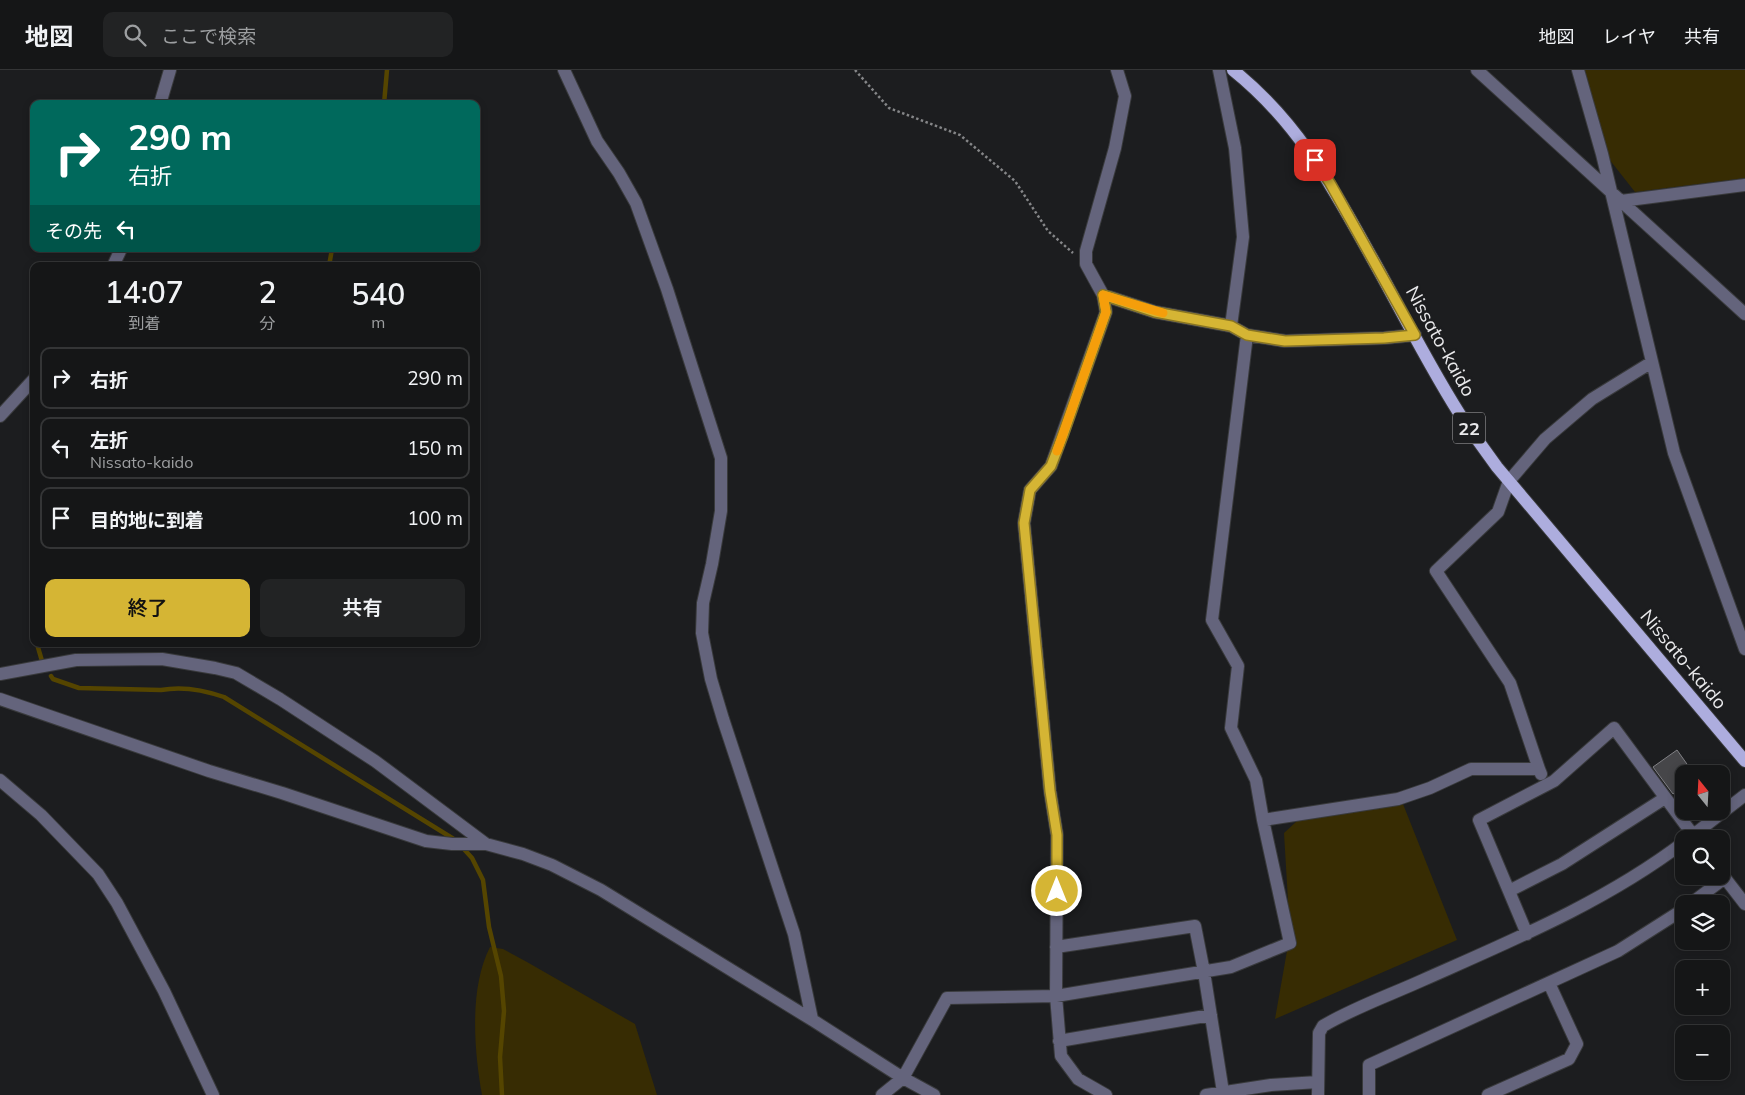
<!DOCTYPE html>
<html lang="ja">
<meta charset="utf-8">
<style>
:root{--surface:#151617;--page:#222324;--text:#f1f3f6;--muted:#9d9fa1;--line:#343536;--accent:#d5b534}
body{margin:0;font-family:Mulish,"Noto Sans JP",sans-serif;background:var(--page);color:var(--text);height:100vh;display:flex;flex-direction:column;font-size:19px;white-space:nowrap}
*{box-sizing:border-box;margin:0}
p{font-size:16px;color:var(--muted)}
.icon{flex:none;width:28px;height:28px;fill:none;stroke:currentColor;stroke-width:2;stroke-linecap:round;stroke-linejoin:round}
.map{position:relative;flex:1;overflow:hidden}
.drawer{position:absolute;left:30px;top:192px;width:450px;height:385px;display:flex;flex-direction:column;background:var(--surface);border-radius:10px;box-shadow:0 2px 8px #0003,0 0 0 1px var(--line)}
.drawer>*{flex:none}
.hud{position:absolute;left:30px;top:30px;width:450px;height:152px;border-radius:10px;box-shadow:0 2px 8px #0003,0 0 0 1px var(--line);background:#00695c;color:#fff;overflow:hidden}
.needle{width:32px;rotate:342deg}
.fabs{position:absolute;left:1675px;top:695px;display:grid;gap:10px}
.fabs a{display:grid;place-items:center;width:55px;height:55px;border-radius:10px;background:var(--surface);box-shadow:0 2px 8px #0003,0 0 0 1px var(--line);font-size:25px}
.pin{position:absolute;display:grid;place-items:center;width:42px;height:42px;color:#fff;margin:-21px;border-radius:10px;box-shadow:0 2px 8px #0006}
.me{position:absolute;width:55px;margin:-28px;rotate:0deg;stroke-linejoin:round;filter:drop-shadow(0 0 4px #0008)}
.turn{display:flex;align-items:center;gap:18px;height:105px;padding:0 15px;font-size:22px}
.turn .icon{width:65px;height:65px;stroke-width:2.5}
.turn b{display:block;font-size:35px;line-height:42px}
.then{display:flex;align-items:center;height:48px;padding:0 15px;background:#0003;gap:10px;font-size:19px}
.eta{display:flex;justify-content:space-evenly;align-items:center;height:85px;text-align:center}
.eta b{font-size:30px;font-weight:600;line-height:35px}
.action{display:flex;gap:10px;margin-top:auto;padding:10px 15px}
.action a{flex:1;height:58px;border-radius:10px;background:var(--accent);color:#111;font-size:20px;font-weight:600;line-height:58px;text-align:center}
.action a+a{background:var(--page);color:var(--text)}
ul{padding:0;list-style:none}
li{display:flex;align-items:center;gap:15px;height:62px;margin:0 10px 8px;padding:0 5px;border:2px solid var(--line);border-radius:10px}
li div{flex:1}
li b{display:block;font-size:19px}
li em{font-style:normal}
header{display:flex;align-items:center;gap:30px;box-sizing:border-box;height:70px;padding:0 25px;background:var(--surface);border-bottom:1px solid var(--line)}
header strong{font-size:24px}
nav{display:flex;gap:28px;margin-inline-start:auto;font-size:18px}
.search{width:350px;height:45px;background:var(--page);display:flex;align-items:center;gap:12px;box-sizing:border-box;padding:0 18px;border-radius:10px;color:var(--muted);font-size:19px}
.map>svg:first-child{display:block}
.green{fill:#372c03}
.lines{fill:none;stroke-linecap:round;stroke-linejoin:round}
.stream{stroke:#554500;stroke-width:4.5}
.building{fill:#464649;stroke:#818185}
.minor-casing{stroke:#393a3c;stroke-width:14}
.major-casing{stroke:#393a3c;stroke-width:14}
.path{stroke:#858688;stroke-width:2.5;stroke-dasharray:2.5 2.5;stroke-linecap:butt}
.minor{stroke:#64647c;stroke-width:12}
.major{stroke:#adadde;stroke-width:12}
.route-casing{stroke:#8a7622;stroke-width:12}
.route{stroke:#d5b534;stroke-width:9}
.slow{stroke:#f59e0b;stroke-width:9}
.labels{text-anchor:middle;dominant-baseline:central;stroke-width:5;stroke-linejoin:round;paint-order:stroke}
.shield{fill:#1c1d1f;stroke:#acacae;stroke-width:1}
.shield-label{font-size:18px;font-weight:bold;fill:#e9e9eb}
.street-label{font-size:19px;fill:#e9e9eb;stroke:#1c1d1f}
</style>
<header>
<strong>地図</strong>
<div class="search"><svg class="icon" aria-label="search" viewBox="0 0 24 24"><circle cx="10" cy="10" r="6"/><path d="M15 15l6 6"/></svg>ここで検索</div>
<nav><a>地図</a><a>レイヤ</a><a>共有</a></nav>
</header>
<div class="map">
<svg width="1745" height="1025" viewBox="0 0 1745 1025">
<rect width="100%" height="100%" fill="#1c1d1f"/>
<!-- green -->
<path class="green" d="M1585,0H1745V108L1635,122L1609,89Z
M1401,729L1457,870L1275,949L1290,864L1284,763L1311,738Z
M490,877L503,879L527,892L635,954L657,1025H482C474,980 469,918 490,877Z"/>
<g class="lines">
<!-- stream -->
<path class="stream" d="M384,34L387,0
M329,196L332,179
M37,574L42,591
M51,606L53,609L79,618L161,620C182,616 204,620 224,627L457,771
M462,777L472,788L483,810L489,857L501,906L504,941L500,987L502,1025"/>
</g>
<!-- building -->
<path class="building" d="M1677,680L1694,704H1684V717L1673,724L1653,697Z"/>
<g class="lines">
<defs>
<path id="minor" d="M564,0L597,71L619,103L636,133L667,219L721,388V441L712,494L703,533L702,563L711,609L723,649L794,864L812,949
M1219,0L1235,78L1243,167L1231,256
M1477,0L1745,244
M1578,0L1602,84L1674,383L1745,579
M160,34L170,0
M1621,131L1745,115
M113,196L121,179
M1103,225L1155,242L1231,256L1247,265L1285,271L1384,268L1415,265
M0,346L34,309
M0,604L76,590L162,589L215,598L236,603L280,629L375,691L486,774
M0,629L209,701L282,723L426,771L452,774H486L523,784L552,795L601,820L814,951L903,1008L934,1025
M1539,699L1510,613L1436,501L1498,442L1509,411L1545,369L1592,329L1652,292
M0,710L41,745L98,804L117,833L164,921L213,1025
M1263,750L1398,729L1430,718L1471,699H1539L1541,704
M1688,769L1745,725
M1721,803L1745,834
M1509,821L1562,794L1665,728
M1690,834L1725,808
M1527,864L1479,750L1554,711L1614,658L1696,769
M1056,877L1195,856L1204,902L1223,1022
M1059,971L1211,945
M882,1025L903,1008L947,928L1056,926L1231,897L1290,873L1263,750L1256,710L1231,658L1238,596L1212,550L1247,265
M1106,1025L1078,1009L1061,986L1056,926L1057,765L1050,721L1024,453L1030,420L1051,396L1106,242L1103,225L1086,194V181L1115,78L1125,26L1117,0
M1206,1025L1271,1015L1318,1012
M1318,1025L1319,963L1323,956C1353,938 1390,925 1423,910C1513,870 1605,832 1684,772
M1369,1025V995L1618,881L1684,839
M1488,1025L1569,989L1577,974L1549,913"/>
<path id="major" d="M1233,0C1299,53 1332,116 1372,188C1403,243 1431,301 1466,354C1476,368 1487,383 1497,397L1745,691"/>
</defs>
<!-- minor casing -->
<use href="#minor" class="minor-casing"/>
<!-- major casing -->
<use href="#major" class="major-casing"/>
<!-- path -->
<path class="path" d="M855,0L889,38L960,65L1015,111L1048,161L1073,183"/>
<!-- minor -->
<use href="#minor" class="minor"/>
<!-- major -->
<use href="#major" class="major"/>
</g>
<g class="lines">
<defs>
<path id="route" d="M1057,821V765L1050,721L1024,453L1030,420L1051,396L1063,365L1106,242L1103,225L1155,242L1231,256L1247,265L1285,271L1384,268L1415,265L1330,113L1315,90"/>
</defs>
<!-- route casing -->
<use href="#route" class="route-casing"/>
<!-- route -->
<use href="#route" class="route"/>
<!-- slow -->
<path class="slow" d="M1057,381L1106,242L1103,225L1163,243"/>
</g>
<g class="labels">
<!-- shield labels -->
<rect class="shield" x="1453" y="342.5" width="32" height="31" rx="4"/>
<g class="shield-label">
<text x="1469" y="358">22</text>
</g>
<!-- street labels -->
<g class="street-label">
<text transform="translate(1441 271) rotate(61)">Nissato-kaido</text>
<text transform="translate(1684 589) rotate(50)">Nissato-kaido</text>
</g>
</g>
</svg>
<div class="fabs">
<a><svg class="needle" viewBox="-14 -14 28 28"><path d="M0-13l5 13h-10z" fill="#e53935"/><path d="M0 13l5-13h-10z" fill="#9d9fa1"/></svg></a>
<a><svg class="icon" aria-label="search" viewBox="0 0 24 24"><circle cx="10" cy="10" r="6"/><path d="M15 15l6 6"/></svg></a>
<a><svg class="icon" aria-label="layers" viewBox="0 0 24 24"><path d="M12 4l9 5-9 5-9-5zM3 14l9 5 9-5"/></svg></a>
<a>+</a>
<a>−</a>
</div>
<div class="pin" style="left:1315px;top:90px;background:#d93025"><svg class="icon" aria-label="arrive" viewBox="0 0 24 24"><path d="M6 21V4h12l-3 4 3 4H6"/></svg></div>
<svg class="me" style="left:1057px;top:821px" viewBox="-20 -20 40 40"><circle r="17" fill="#d5b534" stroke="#fff" stroke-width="3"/><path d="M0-11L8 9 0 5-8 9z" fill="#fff"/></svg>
<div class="hud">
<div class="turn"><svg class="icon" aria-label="right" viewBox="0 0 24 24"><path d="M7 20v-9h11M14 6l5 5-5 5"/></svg><div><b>290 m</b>右折</div></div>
<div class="then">その先<svg class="icon" aria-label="left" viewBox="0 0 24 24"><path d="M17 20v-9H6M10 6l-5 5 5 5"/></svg></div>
</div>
<section class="drawer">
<div class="eta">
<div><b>14:07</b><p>到着</p></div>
<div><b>2</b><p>分</p></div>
<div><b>540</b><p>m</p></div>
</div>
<ul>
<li><svg class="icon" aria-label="right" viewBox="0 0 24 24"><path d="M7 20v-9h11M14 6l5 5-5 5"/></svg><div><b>右折</b></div><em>290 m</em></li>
<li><svg class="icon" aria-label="left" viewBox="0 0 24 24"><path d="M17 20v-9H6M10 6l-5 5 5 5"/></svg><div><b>左折</b><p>Nissato-kaido</p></div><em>150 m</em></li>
<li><svg class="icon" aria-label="arrive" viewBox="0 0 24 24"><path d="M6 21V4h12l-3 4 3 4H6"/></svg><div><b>目的地に到着</b></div><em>100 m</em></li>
</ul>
<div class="action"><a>終了</a><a>共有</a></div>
</section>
</div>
